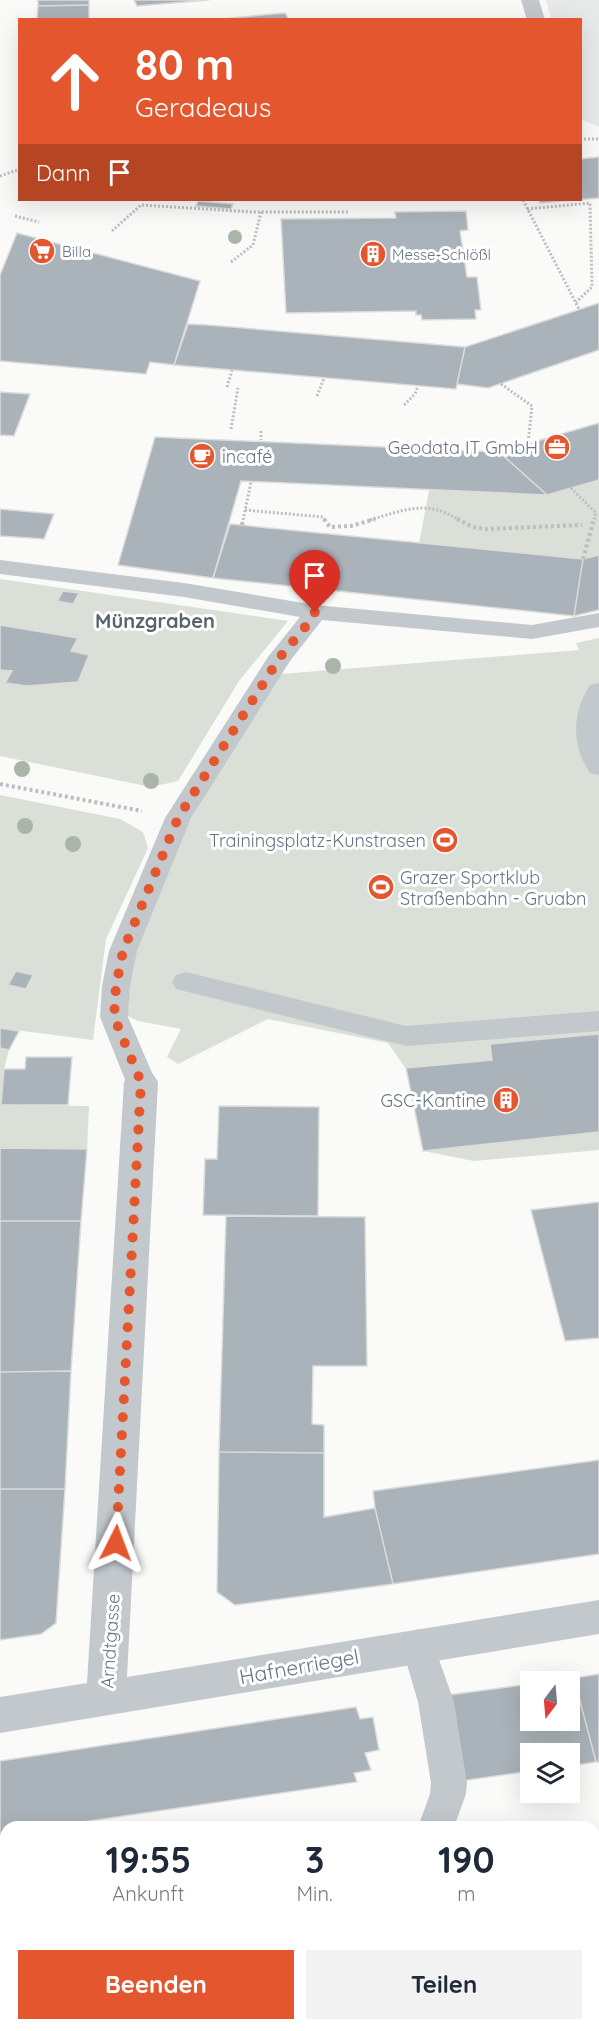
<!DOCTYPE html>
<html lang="de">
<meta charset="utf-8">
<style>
:root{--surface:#fff;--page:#f2f2f3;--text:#1f2937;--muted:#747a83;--accent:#e4572e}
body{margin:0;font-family:Quicksand,sans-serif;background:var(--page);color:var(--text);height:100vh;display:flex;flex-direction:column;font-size:22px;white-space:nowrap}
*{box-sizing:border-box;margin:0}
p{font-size:20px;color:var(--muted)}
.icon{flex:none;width:33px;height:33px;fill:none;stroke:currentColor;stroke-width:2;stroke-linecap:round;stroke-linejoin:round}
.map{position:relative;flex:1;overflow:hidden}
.panel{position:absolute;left:0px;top:1821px;width:600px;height:210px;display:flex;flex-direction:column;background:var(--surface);border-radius:18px 18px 0 0;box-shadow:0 6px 24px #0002}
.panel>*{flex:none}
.hud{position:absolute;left:18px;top:18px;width:564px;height:183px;border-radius:0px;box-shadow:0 6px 24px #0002;background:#e4572e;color:#fff;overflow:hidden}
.needle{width:39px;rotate:196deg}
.controls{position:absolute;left:520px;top:1671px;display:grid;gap:12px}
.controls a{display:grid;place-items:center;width:60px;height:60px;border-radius:0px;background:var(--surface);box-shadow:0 6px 24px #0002;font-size:30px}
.pin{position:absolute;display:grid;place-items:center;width:51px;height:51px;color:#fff;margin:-62px -26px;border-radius:50% 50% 50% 0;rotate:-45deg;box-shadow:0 0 6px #0007}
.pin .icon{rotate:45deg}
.me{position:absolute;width:66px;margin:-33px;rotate:3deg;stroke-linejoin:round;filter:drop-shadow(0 0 4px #0008)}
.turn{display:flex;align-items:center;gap:21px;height:126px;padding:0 18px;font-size:27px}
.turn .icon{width:78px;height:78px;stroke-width:2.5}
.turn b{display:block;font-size:42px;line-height:51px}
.then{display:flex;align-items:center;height:57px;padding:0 18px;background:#0003;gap:12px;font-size:22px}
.eta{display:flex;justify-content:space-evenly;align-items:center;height:102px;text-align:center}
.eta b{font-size:36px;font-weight:700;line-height:42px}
.cta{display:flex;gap:12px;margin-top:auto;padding:12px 18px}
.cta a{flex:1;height:69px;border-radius:0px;background:var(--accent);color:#fff;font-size:24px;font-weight:700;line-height:69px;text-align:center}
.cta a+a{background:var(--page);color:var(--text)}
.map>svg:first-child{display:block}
.built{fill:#e8e9e9}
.green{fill:#dadfd7}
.building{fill:#aab3b9;stroke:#dcdcda;stroke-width:1.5}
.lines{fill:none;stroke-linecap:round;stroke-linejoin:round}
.path-far1{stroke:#bbbfc2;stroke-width:3;stroke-dasharray:2 2;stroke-linecap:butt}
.path{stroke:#bbbfc2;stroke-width:4;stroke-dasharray:3 3;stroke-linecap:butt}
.lane{fill:#c3c8cc;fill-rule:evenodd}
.street{fill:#c3c8cc;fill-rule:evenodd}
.tree{fill:#aab4a7}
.route{stroke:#e4572e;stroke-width:10;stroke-dasharray:0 18}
.labels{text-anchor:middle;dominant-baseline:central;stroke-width:6;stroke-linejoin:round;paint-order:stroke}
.far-poi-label{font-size:15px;fill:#657683;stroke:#fff;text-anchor:start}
.poi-label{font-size:18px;fill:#657683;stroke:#fff;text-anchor:end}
.street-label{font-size:18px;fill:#657683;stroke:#fff}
.neighbourhood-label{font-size:20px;font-weight:bold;fill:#57646e;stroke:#fff}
.near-street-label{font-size:21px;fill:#657683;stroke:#fff}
</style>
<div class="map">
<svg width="599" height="2031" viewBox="0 0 599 2031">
<rect width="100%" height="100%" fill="#fafaf8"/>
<!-- built -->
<path class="built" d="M546,0H599V127L581,119L580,20L551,19Z"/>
<!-- green -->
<path class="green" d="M599,480V555L583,559L419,544L429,490L547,495Z
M0,579L288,621L239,681L178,781L151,787L0,756V670L12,671L6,683L27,686L77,682L89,655L71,651L78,638L0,625Z
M599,638V1150L474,1161L423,1151L406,1069L388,1043L268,1019L178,1064L167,1057L181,1029L138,1021L128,1016L129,987L136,953L189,822L231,749L281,674L579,650L576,643Z
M0,795L120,819L143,832L148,848L106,939L93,1040L0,1028Z
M0,1048L9,1050L4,1069L1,1105L89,1106L87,1149L0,1148Z"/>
<!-- building -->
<path class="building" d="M38,0H89V5L38,6Z
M134,0H209L137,6Z
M89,5V20H37L38,6Z
M285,13L289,20H209Z
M599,157V198L540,203L539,200H580V159Z
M198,201L233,204L231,209L196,206Z
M466,211L468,230L460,231L467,277H477L481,310H475L476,319L422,320L421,315H416V311L286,313L281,219L396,218L395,212Z
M17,233L200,281L174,365L150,362L146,374L0,361V275Z
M599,303V350L488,388L457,384L465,347Z
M188,324L208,325L465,347L456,389L174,365Z
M0,392L30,394L14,436L0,435Z
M599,423V480L547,495L499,452Z
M155,437L499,452L547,495L241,481L213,578L118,565Z
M0,509L54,514L44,539L0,536Z
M230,524L583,559L574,616L213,578Z
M599,555V610L574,616L583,559Z
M63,591L79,593L73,604L57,601Z
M0,625L78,638L71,651L89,655L78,682L27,686L5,683L12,671L0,670Z
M16,971L33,975L26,989L8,985Z
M0,1028L19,1031L9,1050L0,1048Z
M599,1034V1132L423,1151L406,1068L492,1060L490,1044Z
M26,1057H72L68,1105H1L4,1069H25Z
M219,1106L319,1107L318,1216L203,1215L205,1159H217Z
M0,1148L87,1149L81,1221H0Z
M599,1202V1338L565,1341L531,1210Z
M226,1216L365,1217L367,1366H313L312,1424L324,1425V1453L219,1452Z
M0,1221H81L71,1371L0,1372Z
M71,1371L65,1489H0V1372Z
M219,1452L324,1453V1517L375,1508L393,1584L235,1605L217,1592Z
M599,1460V1554L393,1584L375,1508L373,1491Z
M0,1489H65L56,1623L41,1634L0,1640Z
M599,1674V1762H596L574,1678Z
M574,1678L596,1762L570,1766V1754H531V1771L461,1781L441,1696L531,1684V1720H570V1682H549Z
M356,1707L360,1719L373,1717L379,1750L365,1753L371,1770L354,1773L357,1782L48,1827H6V1833L0,1834V1761Z
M599,1876V1993L594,1994V1877Z
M0,1975H6V2025H151V2031H0Z
M250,2025H341L250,2031Z"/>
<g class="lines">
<!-- path-far1 -->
<path class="path-far1" d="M580,139H599
M0,176L20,169
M523,200L579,309
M527,209L590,203L592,287L576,302
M15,216L39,222
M112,231L141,205L252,212H349
M231,262L253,245L261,212
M501,384L532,406L528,443
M227,387L232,370
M317,396L324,378
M404,405L415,394L418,386
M231,429L238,388
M261,431V440
M571,488L596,513L594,520
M245,510L323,517L325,520
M243,520L251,482
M370,520C404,510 427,499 459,520"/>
<!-- path -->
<path class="path" d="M324,519L330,527L351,526L375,519
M457,519L473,527L485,529L582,525
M242,525L243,519
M583,559L594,519
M0,784L142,811"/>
<!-- lane -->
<path class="lane" d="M521,0H539L545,20H527Z
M0,560L184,583L315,605L532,625L599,613V627L532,639L322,620L290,661L191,818L137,951L130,986L128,1017L156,1082L151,1089L141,1092L131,1089L126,1082L100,1017L102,986L109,951L165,818L268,657L300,617L184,597L0,574Z
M599,683V775L590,773C571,745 572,713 590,685Z
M186,972L406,1026L599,1011V1031L406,1046L176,989L172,982L176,975Z
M418,1629L430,1634L454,1702L467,1783L466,1794L454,1827H418L430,1794L431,1783L418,1702L401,1644L406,1634Z
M0,1897H6V1931H0Z"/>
<!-- street -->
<path class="street" d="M141,1070L153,1074L158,1082L127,1677L599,1600V1634L0,1733V1697L87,1683L124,1082L129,1074Z"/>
</g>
<!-- trees -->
<g class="tree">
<circle cx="235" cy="237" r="7"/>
<circle cx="333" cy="666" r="8"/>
<circle cx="22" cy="769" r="8"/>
<circle cx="151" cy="781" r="8"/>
<circle cx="25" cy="826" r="8"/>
<circle cx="73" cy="844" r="8"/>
</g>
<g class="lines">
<!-- route -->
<path class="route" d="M116,1543L141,1082L114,1017L116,986L123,951L178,818L280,657L306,626L315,612"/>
</g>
<!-- icons -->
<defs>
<symbol id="supermarket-disc" viewBox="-11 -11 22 22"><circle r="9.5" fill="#e4572e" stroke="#fff"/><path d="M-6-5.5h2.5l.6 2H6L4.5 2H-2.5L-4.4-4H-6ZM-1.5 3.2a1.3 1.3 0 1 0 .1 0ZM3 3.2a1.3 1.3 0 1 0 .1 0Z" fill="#fff"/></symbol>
<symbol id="building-disc" viewBox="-11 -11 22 22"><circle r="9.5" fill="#e4572e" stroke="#fff"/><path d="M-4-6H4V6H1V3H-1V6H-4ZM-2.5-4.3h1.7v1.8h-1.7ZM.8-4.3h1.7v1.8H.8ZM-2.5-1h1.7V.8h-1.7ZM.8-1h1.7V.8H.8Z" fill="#fff"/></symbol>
<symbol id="office-disc" viewBox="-11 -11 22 22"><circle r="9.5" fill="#e4572e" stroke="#fff"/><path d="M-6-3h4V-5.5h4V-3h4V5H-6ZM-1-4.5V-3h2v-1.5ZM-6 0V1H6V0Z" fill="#fff"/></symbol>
<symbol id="cafe-disc" viewBox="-11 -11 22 22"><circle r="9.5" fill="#e4572e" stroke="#fff"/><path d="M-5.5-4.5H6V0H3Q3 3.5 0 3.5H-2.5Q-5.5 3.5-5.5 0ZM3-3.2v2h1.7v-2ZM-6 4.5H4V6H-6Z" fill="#fff"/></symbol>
<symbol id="stadium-disc" viewBox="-11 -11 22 22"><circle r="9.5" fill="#e4572e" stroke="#fff"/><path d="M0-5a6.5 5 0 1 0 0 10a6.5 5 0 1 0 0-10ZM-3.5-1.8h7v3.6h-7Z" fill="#fff"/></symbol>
</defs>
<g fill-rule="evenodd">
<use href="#supermarket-disc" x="27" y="236" width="30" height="30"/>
<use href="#building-disc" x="358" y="239" width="30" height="30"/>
<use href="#office-disc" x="542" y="432" width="30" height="30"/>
<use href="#cafe-disc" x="187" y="441" width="30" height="30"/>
<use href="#stadium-disc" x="430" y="825" width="30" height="30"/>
<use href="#stadium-disc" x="366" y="872" width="30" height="30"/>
<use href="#building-disc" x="491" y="1085" width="30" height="30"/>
</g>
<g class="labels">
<!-- far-poi labels -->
<g class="far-poi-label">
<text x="62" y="251">Billa</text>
<text x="392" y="254">Messe-Schlößl</text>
</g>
<!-- poi labels -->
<g class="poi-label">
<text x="538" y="447">Geodata IT GmbH</text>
<text x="222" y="456" text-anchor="start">incafé</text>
<text x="426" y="840">Trainingsplatz-Kunstrasen</text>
<text x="400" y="877" text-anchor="start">Grazer Sportklub<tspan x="400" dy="21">Straßenbahn - Gruabn</tspan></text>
<text x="486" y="1100">GSC-Kantine</text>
</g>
<!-- street labels -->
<g class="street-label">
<text transform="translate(110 1641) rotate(-86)">Arndtgasse</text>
</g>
<!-- neighbourhood labels -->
<g class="neighbourhood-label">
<text x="155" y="620">Münzgraben</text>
</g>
<!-- near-street labels -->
<g class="near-street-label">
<text transform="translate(299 1666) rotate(-10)">Hafnerriegel</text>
</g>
</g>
</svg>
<div class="controls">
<a><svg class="needle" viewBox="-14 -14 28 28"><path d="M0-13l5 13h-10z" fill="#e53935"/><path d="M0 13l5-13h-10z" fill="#747a83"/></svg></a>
<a><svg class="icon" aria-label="layers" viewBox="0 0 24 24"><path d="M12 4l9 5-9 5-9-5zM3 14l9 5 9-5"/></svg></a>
</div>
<div class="pin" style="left:315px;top:612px;background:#d93025"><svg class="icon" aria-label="arrive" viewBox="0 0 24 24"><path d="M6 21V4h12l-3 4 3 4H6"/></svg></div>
<svg class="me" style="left:116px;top:1543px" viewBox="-20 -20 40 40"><path d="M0-17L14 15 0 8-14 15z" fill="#e4572e" stroke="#fff" stroke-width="4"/></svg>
<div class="hud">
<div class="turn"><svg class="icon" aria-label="ahead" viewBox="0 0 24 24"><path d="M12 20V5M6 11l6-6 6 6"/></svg><div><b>80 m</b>Geradeaus</div></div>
<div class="then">Dann<svg class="icon" aria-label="arrive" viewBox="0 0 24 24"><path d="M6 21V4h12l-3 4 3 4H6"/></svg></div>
</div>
<section class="panel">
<div class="eta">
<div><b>19:55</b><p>Ankunft</p></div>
<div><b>3</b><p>Min.</p></div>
<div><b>190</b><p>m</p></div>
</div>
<div class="cta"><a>Beenden</a><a>Teilen</a></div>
</section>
</div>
